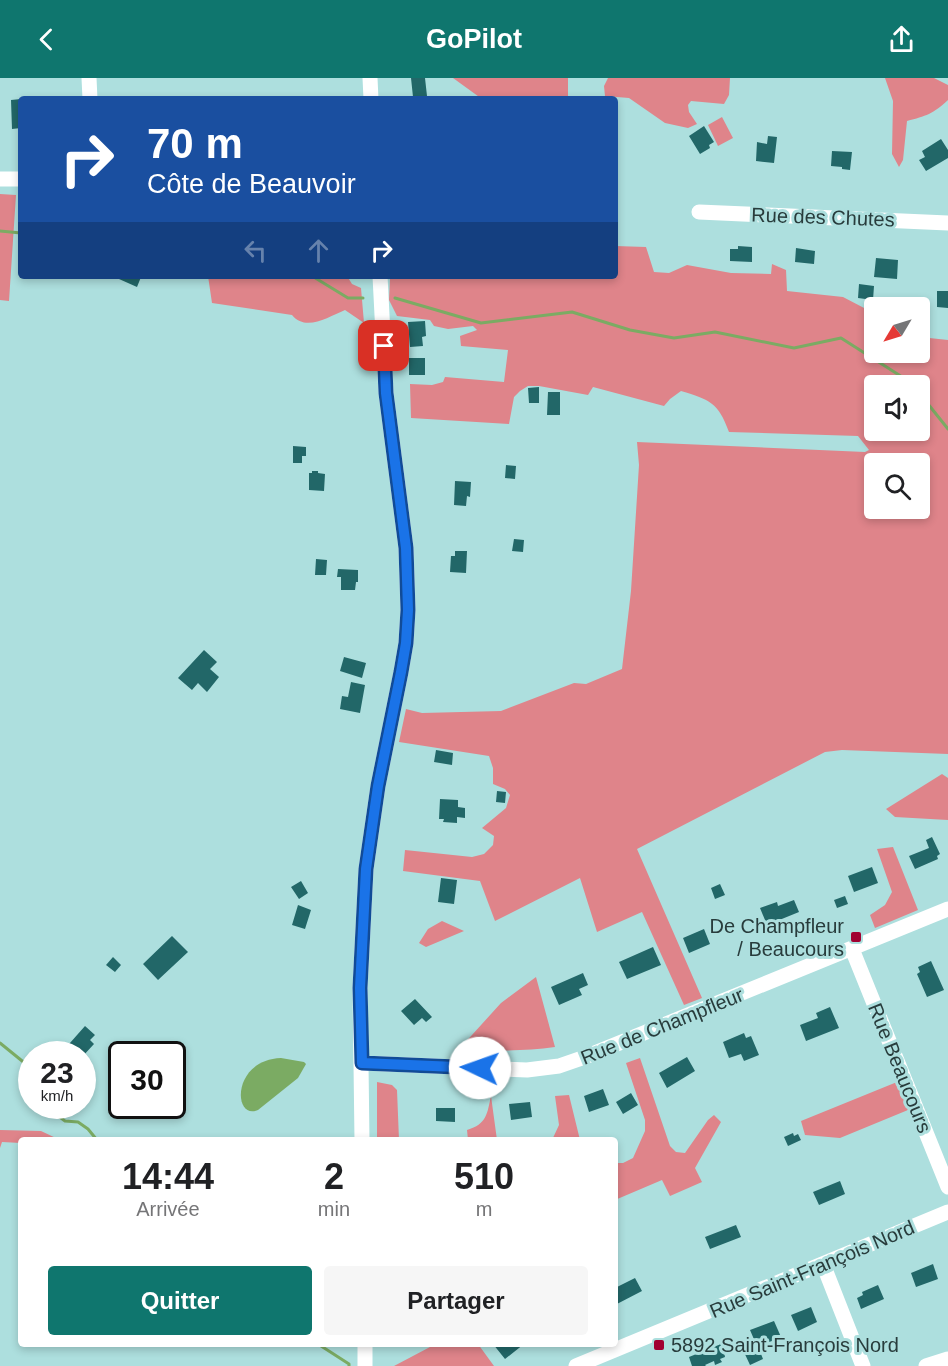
<!DOCTYPE html>
<html lang="fr">
<meta charset="utf-8">
<style>
:root{--surface:#fff;--page:#f6f6f6;--text:#202124;--muted:#757577;--accent:#0f766e}
body{margin:0;font-family:Arial,sans-serif;background:var(--page);color:var(--text);height:100vh;display:flex;flex-direction:column;font-size:22px;white-space:nowrap}
*{box-sizing:border-box;margin:0}
p{font-size:20px;color:var(--muted)}
.icon{flex:none;width:33px;height:33px;fill:none;stroke:currentColor;stroke-width:2;stroke-linecap:round;stroke-linejoin:round}
.map{position:relative;flex:1;overflow:hidden}
.details{position:absolute;left:18px;top:1059px;width:600px;height:210px;display:flex;flex-direction:column;background:var(--surface);border-radius:6px;box-shadow:0 3px 9px #0003}
.details>*{flex:none}
.guide{position:absolute;left:18px;top:18px;width:600px;height:183px;border-radius:6px;box-shadow:0 3px 9px #0003;background:#1a4fa0;color:#fff;overflow:hidden}
.needle{width:39px;rotate:232deg}
.buttons{position:absolute;left:864px;top:219px;display:grid;gap:12px}
.buttons a{display:grid;place-items:center;width:66px;height:66px;border-radius:6px;background:var(--surface);box-shadow:0 3px 9px #0003;font-size:30px}
.speed{position:absolute;left:18px;top:963px;display:flex;gap:12px;font-size:30px;font-weight:700;text-align:center}
.speed>*{display:grid;place-content:center;width:78px;height:78px;border-radius:50%;background:var(--surface);box-shadow:0 3px 9px #0003;line-height:1}
.speed small{font-size:15px;font-weight:400}
.speed .limit{border:3px solid #111;border-radius:9px;background:#fff;color:#111}
.pin{position:absolute;display:grid;place-items:center;width:51px;height:51px;color:#fff;margin:-26px;border-radius:12px;box-shadow:0 3px 9px #0006}
.me{position:absolute;width:66px;margin:-33px;rotate:273deg;stroke-linejoin:round;filter:drop-shadow(0 0 4px #0008)}
.turn{display:flex;align-items:center;gap:21px;height:126px;padding:0 30px;font-size:27px}
.turn .icon{width:78px;height:78px;stroke-width:2.5}
.turn b{display:block;font-size:42px;line-height:51px}
.lanes{display:flex;align-items:center;height:57px;padding:0 30px;background:#0003;justify-content:center;gap:30px;direction:ltr}
.lanes .off{opacity:.35}
.eta{display:flex;justify-content:space-evenly;align-items:center;height:102px;text-align:center}
.eta b{font-size:36px;font-weight:700;line-height:42px}
.button{display:flex;gap:12px;margin-top:auto;padding:12px 30px}
.button a{flex:1;height:69px;border-radius:6px;background:var(--accent);color:#fff;font-size:24px;font-weight:700;line-height:69px;text-align:center}
.button a+a{background:var(--page);color:var(--text)}
header{display:flex;justify-content:space-between;align-items:center;height:78px;padding:0 30px;background:var(--accent);color:#fff;font-size:27px;font-weight:700}
.map>svg:first-child{display:block}
.forest{fill:#df848a;fill-rule:evenodd}
.water{fill:#7bab63}
.lines{fill:none;stroke-linecap:round;stroke-linejoin:round}
.stream{stroke:#7bab63;stroke-width:3}
.building{fill:#226768}
.minor{stroke:#fff;stroke-width:15}
.route-casing{stroke:#114b97;stroke-width:15}
.route{stroke:#1a73e8;stroke-width:10}
.poi-dot{fill:#a10031;stroke:#addfde;stroke-width:2}
.labels{text-anchor:middle;dominant-baseline:central;stroke-width:6;stroke-linejoin:round;paint-order:stroke}
.street-label{font-size:20px;fill:#283c3c;stroke:#addfde}
.poi-label{font-size:20px;fill:#283c3c;stroke:#addfde;text-anchor:end}
</style>
<header><svg class="icon" aria-label="back" viewBox="0 0 24 24"><path d="M15 5l-7 7 7 7"/></svg>GoPilot<svg class="icon" aria-label="share" viewBox="0 0 24 24"><path d="M12 15V3M7 8l5-5 5 5M5 13v7h14v-7"/></svg></header>
<div class="map">
<svg width="948" height="1288" viewBox="0 0 948 1288">
<rect width="100%" height="100%" fill="#addfde"/>
<!-- forest -->
<path class="forest" d="M453,0H568V21H482Z
M608,0H730L729,17L724,26L691,23L688,27L689,34L697,46L688,50L665,45L629,20L605,18L604,8Z
M885,0H934L948,7V22C933,36 926,38 907,43L903,82L899,89L892,76L893,23Z
M722,39L733,60L718,68L708,47Z
M0,116L16,117L9,223L0,222Z
M615,168L646,169L654,194L669,195L687,187L731,195L771,196L772,186L786,192L787,213L843,219L866,231L874,237V274H920V259L948,262V676L842,672L825,674L637,771L702,920L684,927L642,834L597,854L580,800L495,843L480,803L403,793L405,772L472,779L484,776L493,767L494,758L482,750L506,730L510,717L505,711L493,706V690L489,678L399,664L406,631L422,635L501,633L574,605L586,606L622,591L631,513L639,387L637,364L865,374L869,372L858,358L729,354C718,324 710,322 681,313L670,321L664,328L593,309L588,317L539,308H528L520,313L514,319L509,346L411,340L410,306L432,307L443,304L445,299L504,304L508,272L461,268L460,258L477,252L473,248L448,251L434,248L430,242L397,238L389,222L390,201L457,200L470,198H615ZM874,308H920V352H874ZM874,386H920V430H874Z
M208,198H347L352,206L361,210L364,245L345,232C328,239 306,254 292,237L212,225Z
M942,696L948,700V742L895,739L886,731Z
M893,769L918,832L875,850L870,837L885,827L892,814L877,771Z
M442,843L464,853L426,869L419,865L428,851Z
M536,899L555,969C525,973 496,973 466,972L462,968L501,925Z
M640,980L670,1068L676,1074L685,1075L708,1042L714,1037L721,1044L695,1090L702,1104L670,1118L662,1102L615,1122V1085H623L633,1080L645,1053V1042L626,985Z
M377,1004L392,1007L397,1012L399,1062H377Z
M897,1004L908,1032L840,1060L805,1057L801,1043Z
M569,1017L580,1062H552L559,1047L555,1018Z
M491,1018L497,1062H468L467,1052C487,1046 487,1036 491,1018Z
M0,1052L41,1053L58,1061L21,1062V1065L2,1064L0,1070Z
M431,1266H478L494,1288H394L430,1269Z"/>
<!-- water -->
<path class="water" d="M281,980L304,984L306,986L298,1000L258,1032C233,1043 231,982 281,980Z"/>
<g class="lines">
<!-- stream -->
<path class="stream" d="M0,153L21,155
M312,198L348,220H363
M395,220L481,245L572,234L630,252L674,260L715,254L794,270L841,260L910,304L913,308
M920,316L948,351
M0,965L32,991
M52,1028L57,1037L65,1043L78,1044L88,1051L97,1062
M318,1266L349,1286V1288"/>
</g>
<!-- building -->
<path class="building" d="M411,0H425L427,18L413,19Z
M21,21V50L12,51L11,22Z
M704,48L714,64L709,67L710,70L700,76L689,58Z
M768,58L777,59L774,85L756,83L757,64L767,66Z
M941,61L948,72V80L926,93L919,82L925,79L922,73Z
M832,73L852,74L850,92L842,91V89L831,88Z
M738,168L752,169V184L730,183V171H738Z
M796,170L815,173L814,186L795,184Z
M876,180L898,182L897,201L874,199Z
M120,198H146L145,201L141,199L137,209L119,201Z
M859,206L874,208L873,222L858,220Z
M937,213H948V230L937,229Z
M425,243L426,258L422,259L423,268L410,269L408,244Z
M409,280H425V297H409Z
M539,309V325H529L528,310Z
M548,314H560V337H547Z
M293,368L306,369V378H302V385H293Z
M506,387L516,388L515,401L505,400Z
M312,393H318V395L325,396L324,413L309,412V395H312Z
M455,403L471,404L470,419L467,418L466,428L454,427Z
M514,461L524,462L523,474L512,473Z
M455,473H467L466,495L450,494L451,478H455Z
M316,481L327,482L326,497H315Z
M338,491L358,492V504H356L355,512H341V499H337Z
M204,572L217,584L210,591L219,599L207,614L198,605L192,612L178,600Z
M344,579L366,585L362,600L340,593Z
M351,604L365,607L360,635L340,631L342,618L348,619Z
M436,672L453,675L452,687L434,684Z
M497,713L506,714L505,725L496,724Z
M440,721L458,722V729L465,730V740L457,739V745L443,744L444,741H439Z
M932,759L940,776L937,778L938,781L915,791L909,778L929,770L926,762Z
M872,789L878,805L854,814L848,798Z
M441,800L457,802L454,826L438,824Z
M301,803L308,815L299,821L291,809Z
M720,806L725,817L715,821L711,810Z
M845,818L848,826L837,830L834,822Z
M794,822L799,834L767,847L760,830L777,824L778,828Z
M298,827L311,832L305,851L292,847Z
M704,851L710,866L689,875L683,860Z
M172,858L188,874L158,902L143,886Z
M653,869L661,887L627,901L619,884Z
M113,879L121,887L115,894L106,887Z
M931,883L944,912L927,919L917,896L920,894L918,889Z
M583,895L588,907L579,911L582,917L559,927L551,909Z
M415,921L432,939L426,944L422,940L414,947L401,933Z
M830,929L839,950L806,963L800,947L818,940L816,935Z
M85,948L95,957L90,962L94,966L82,979V976H65L62,974Z
M744,955L746,960L751,958L759,977L744,983L741,976L729,980L723,964Z
M687,979L695,993L667,1010L659,995Z
M603,1011L609,1027L589,1034L584,1018Z
M631,1015L638,1027L623,1036L616,1024Z
M530,1024L532,1039L511,1042L509,1026Z
M436,1030H455V1044L436,1043Z
M793,1055L794,1058L798,1056L801,1062L788,1068L784,1059Z
M840,1103L845,1116L819,1127L813,1114Z
M736,1147L741,1159L710,1171L705,1159Z
M933,1186L938,1201L916,1209L911,1195Z
M635,1200L642,1213L615,1227V1210Z
M878,1207L884,1221L861,1231L857,1220L863,1217L862,1214Z
M811,1229L817,1244L798,1253L791,1237Z
M774,1243L781,1259L779,1260V1264L775,1265L772,1263L766,1265L765,1262L756,1266L750,1252Z
M726,1264L729,1272L724,1274L725,1279L720,1281L722,1284L715,1287L714,1283L705,1287L706,1288H692L689,1279Z
M493,1266H524L505,1281Z
M757,1266L763,1281L750,1287L743,1272Z"/>
<g class="lines">
<!-- minor -->
<path class="minor" d="M89,0L90,21
M370,0L371,21
M0,101H21
M699,134L948,145
M852,871L948,1109
M362,985L527,992L559,988L585,979L948,831
M362,1062L360,910L366,791L378,708L401,594L406,565L408,532L406,470L386,315L380,198
M823,1186L863,1288
M365,1266V1288
M576,1288L948,1134
M926,1288L948,1281"/>
</g>
<g class="lines">
<defs>
<path id="route" d="M384,268L386,315L406,470L408,532L406,565L401,594L378,708L366,791L360,910L362,985L480,990"/>
</defs>
<!-- route casing -->
<use href="#route" class="route-casing"/>
<!-- route -->
<use href="#route" class="route"/>
</g>
<!-- markers -->
<g class="poi-dot">
<rect x="850" y="853" width="12" height="12" rx="3"/>
<rect x="653" y="1261" width="12" height="12" rx="3"/>
</g>
<g class="labels">
<!-- street labels -->
<g class="street-label">
<text transform="translate(823 139) rotate(2)">Rue des Chutes</text>
<text transform="translate(662 948) rotate(-22)">Rue de Champfleur</text>
<text transform="translate(900 990) rotate(68)">Rue Beaucours</text>
<text transform="translate(812 1191) rotate(-23)">Rue Saint-François Nord</text>
</g>
<!-- poi labels -->
<g class="poi-label">
<text x="844" y="848">De Champfleur<tspan x="844" dy="23">/ Beaucours</tspan></text>
<text x="671" y="1267" text-anchor="start">5892 Saint-François Nord</text>
</g>
</g>
</svg>
<div class="buttons">
<a><svg class="needle" viewBox="-14 -14 28 28"><path d="M0-13l5 13h-10z" fill="#e53935"/><path d="M0 13l5-13h-10z" fill="#757577"/></svg></a>
<a><svg class="icon" aria-label="sound" viewBox="0 0 24 24"><path d="M4 9h4l5-4v14l-5-4H4zM17 9q2 3 0 6"/></svg></a>
<a><svg class="icon" aria-label="search" viewBox="0 0 24 24"><circle cx="10" cy="10" r="6"/><path d="M15 15l6 6"/></svg></a>
</div>
<div class="speed"><div>23<small>km/h</small></div><div class="limit">30</div></div>
<div class="pin" style="left:384px;top:268px;background:#d93025"><svg class="icon" aria-label="arrive" viewBox="0 0 24 24"><path d="M6 21V4h12l-3 4 3 4H6"/></svg></div>
<svg class="me" style="left:480px;top:990px" viewBox="-20 -20 40 40"><circle r="19" fill="#fff"/><path d="M0-13L10 11 0 6-10 11z" fill="#1a73e8"/></svg>
<div class="guide">
<div class="turn"><svg class="icon" aria-label="right" viewBox="0 0 24 24"><path d="M7 20v-9h11M14 6l5 5-5 5"/></svg><div><b>70 m</b>Côte de Beauvoir</div></div>
<div class="lanes"><svg class="icon off" aria-label="left" viewBox="0 0 24 24"><path d="M17 20v-9H6M10 6l-5 5 5 5"/></svg><svg class="icon off" aria-label="ahead" viewBox="0 0 24 24"><path d="M12 20V5M6 11l6-6 6 6"/></svg><svg class="icon" aria-label="right" viewBox="0 0 24 24"><path d="M7 20v-9h11M14 6l5 5-5 5"/></svg></div>
</div>
<section class="details">
<div class="eta">
<div><b>14:44</b><p>Arrivée</p></div>
<div><b>2</b><p>min</p></div>
<div><b>510</b><p>m</p></div>
</div>
<div class="button"><a>Quitter</a><a>Partager</a></div>
</section>
</div>
